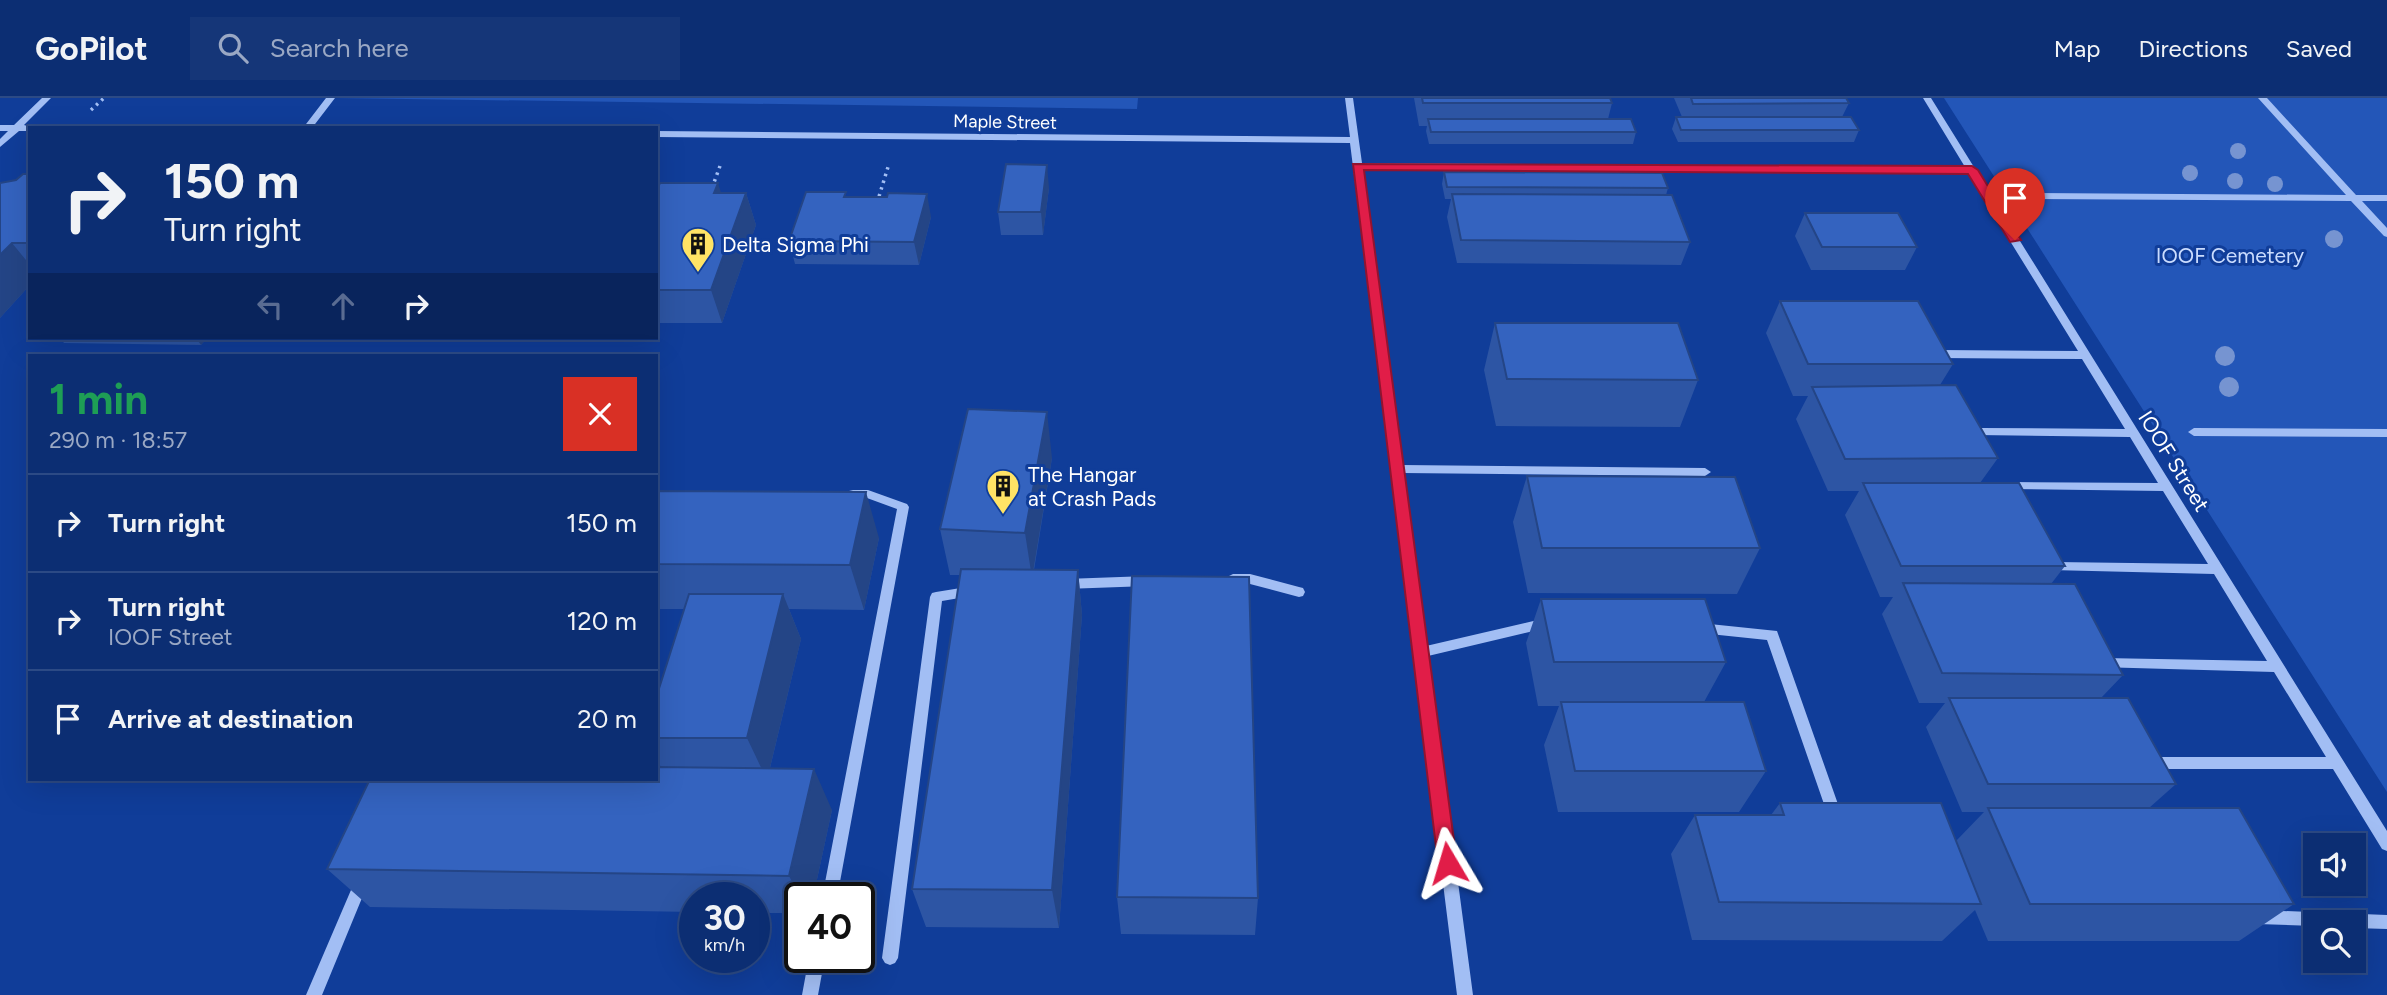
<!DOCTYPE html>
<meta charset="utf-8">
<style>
:root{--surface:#0c2e73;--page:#153678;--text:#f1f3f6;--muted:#9aa8c4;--line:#2c4a85}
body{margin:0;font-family:Figtree,sans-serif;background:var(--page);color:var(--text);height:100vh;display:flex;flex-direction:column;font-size:26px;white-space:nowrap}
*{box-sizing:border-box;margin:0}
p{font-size:23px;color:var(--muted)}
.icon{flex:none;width:38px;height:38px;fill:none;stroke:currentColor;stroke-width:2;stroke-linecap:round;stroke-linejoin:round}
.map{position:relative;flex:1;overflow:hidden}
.side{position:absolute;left:28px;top:256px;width:630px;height:427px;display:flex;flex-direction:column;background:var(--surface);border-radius:0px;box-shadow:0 7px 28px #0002,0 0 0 2px var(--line)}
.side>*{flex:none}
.hud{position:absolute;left:28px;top:28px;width:630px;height:214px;border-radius:0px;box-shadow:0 7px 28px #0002,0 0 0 2px var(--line);background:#0c2e73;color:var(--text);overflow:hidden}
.buttons{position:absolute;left:2303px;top:735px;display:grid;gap:14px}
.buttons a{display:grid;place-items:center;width:63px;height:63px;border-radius:0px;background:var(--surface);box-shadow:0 7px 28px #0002,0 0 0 2px var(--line);font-size:35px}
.speed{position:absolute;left:679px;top:784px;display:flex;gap:14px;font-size:35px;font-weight:700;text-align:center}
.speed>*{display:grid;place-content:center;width:91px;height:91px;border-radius:50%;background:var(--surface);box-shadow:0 7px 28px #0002,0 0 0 2px var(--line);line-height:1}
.speed small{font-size:18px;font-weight:400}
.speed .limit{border:4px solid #111;border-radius:10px;background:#fff;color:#111}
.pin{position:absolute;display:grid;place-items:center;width:60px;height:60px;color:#fff;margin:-72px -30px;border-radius:50% 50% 50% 0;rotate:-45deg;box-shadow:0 0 7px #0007}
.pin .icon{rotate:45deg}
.me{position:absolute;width:77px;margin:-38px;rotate:353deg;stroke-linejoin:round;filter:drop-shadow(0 0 5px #0008)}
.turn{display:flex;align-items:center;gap:24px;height:147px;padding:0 21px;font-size:32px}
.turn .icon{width:91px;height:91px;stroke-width:2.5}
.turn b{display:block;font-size:49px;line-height:60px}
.lanes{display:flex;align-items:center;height:66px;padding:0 21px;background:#0003;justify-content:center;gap:35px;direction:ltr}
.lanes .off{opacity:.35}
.round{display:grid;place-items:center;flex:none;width:74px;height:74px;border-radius:0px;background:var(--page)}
.headline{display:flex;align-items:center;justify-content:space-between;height:119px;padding:0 21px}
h1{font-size:42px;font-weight:700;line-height:52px;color:#1e9e55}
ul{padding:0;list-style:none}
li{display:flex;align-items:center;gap:21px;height:98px;padding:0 21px;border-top:2px solid var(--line)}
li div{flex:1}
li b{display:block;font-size:26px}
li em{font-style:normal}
header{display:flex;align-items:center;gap:42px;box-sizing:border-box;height:98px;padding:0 35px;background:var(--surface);border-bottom:2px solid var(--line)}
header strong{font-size:33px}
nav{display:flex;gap:38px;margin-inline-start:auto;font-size:24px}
.search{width:490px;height:63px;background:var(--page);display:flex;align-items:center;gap:18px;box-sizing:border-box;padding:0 24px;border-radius:0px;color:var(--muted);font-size:26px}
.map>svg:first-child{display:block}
.green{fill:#2356b8}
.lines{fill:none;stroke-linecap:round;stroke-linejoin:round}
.path{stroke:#a2bef4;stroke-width:3.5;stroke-dasharray:2.5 4.5;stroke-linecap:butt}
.minor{fill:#a2bef4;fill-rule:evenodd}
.tree{fill:#7694d1}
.wall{fill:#2d55a4}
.shaded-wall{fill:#244586}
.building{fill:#3463bf;stroke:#244586;stroke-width:2}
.route{fill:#e11d48;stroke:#92132f;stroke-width:2}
.labels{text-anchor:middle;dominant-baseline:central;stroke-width:6;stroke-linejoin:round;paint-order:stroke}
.far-street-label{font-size:18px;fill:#fff;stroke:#103d99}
.poi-label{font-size:21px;fill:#fff;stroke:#103d99;text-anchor:start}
.park-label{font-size:21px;fill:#cadcfe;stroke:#103d99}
.street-label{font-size:21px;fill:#fff;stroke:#103d99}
</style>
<header>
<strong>GoPilot</strong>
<div class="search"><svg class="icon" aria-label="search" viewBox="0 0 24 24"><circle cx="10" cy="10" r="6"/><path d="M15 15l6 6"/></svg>Search here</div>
<nav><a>Map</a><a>Directions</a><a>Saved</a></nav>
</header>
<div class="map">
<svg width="2387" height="897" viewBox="0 0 2387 897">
<rect width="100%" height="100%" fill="#103d99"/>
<!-- green -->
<path class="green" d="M336,0H1138L1137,11Z
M1944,0H2387V694Z"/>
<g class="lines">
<!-- path -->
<path class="path" d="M91,12L104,0
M712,90L720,68
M877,105L888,69"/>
<!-- minor -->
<path class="minor" d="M42,0H51L24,27L34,30H30V33H19L0,49V41L8,33H0V27H14Z
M326,0H335L312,30H303Z
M1345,0H1353L1362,65L1965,69L1923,0H1931L2387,733V753L2382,751L2333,671H2157L2152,669L2150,665L2152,661L2157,659H2326L2274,574L2098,569L2096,565L2098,561L2103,560L2267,563L2214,476L2051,472L2049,469L2051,466L2055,464L2208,466L2163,393L2007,391L2005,388L2011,384L2158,385L2130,339L1977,337L1975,334L1981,330L2125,331L2082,261L1939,260L1934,256L1939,252L2078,253L1968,75L1363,71L1402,367L1705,370L1711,374L1705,378L1403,375L1426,548L1546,520L1551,521L1552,525L1551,529L1546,530L1428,558L1473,897H1457L1350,45L656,39V33L1350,39Z
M2258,0H2267L2356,97H2387V103H2362L2387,130V139L2384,138L2351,103L2034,101L2029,98L2034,95L2346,97Z
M2194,330L2387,331V339L2194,338L2188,334Z
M853,392H868L907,406L909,409L837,800H822L897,411L867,400L849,399L847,396L849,393Z
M1233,476H1250L1299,489L1303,490L1305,494L1303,498L1299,499L1250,486L1229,484L1227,481L1229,478Z
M1148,478L1152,480L1154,483L1152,486L1148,488L1065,491L1061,489L1059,486L1061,483L1065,481Z
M973,488L977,489L979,493L977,497L942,503L898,860L895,865L890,867L885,865L882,860L930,499L932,495L936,494Z
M1700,525L1777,533L1839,709L1837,714L1832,715L1827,714L1825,709L1767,542L1700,535L1695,534L1694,530L1695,526Z
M362,776L367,778L369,783L322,897H306L357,778Z
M2258,812L2387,817V831L2354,830V824H2315V828L2258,826L2253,824L2250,819L2253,814Z
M809,859H825L818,897H802Z"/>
</g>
<!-- trees -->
<g class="tree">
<circle cx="2238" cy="53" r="8"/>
<circle cx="2190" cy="75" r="8"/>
<circle cx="2235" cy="83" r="8"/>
<circle cx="2275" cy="86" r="8"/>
<circle cx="2334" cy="141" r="9"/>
<circle cx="2225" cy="258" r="10"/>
<circle cx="2229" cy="289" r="10"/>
</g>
<!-- wall -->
<path class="wall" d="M1414,0H1610L1612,5L1608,21L1636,34L1633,46H1429L1426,33L1427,28H1419Z
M1674,0H1846L1849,5L1842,19L1859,32L1854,44H1678L1672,31L1676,19H1682Z
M1444,74L1668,90L1666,97L1690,144L1681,167L1457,165L1447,119L1451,101H1445L1442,86Z
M30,76V187L0,220V85L16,82Z
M1049,90L1043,137H1001L998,114Z
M656,93L746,95L756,127L722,225H656Z
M847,99L931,119L919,167L795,166L789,143Z
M1805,115L1917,149L1905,172H1811L1795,138Z
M1780,203L1953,266L1940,287L1998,360L1980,385L2065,468L2051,486L2123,577L2101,600L2176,686L2149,710L2294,806L2239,843H1988L1975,812L1942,843L1692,842L1671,756L1695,717H1771L1780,705L1956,743L1984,714H1962L1926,629L1945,605H1919L1882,516L1893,499H1880L1845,417L1859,393H1828L1796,321L1808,298H1793L1766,235Z
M1495,225L1698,282L1680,329L1496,328L1484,272Z
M60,240H207L201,247L64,245Z
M1052,360L1034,472H1078L1082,517L1059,830L926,829L912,791L960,477H950L940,431Z
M1527,378L1760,450L1737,496L1528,495L1513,424Z
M656,393L879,440L864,512L789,511L801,541L770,670L832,712L813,800H800V815H754V800H695V814L370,809L327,771L661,669L656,661V600L684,511H656Z
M1541,501L1726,564L1704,604L1766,673L1739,714H1558L1544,647L1559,608H1538L1526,545Z
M1117,799L1258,800L1255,837L1121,836Z"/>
<!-- shaded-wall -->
<path class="shaded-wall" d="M1047,67L1049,90L1043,137L1041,114Z
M718,85L728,117L714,95Z
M746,95L756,127L722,225L711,192Z
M927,96L931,119L919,167L914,144Z
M12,145L30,167V187L0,220V157Z
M196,240H207L201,247Z
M1047,314L1052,360L1032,480L1025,435Z
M866,394L879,440L864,512L850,467Z
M1078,472L1082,517L1059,830L1052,792Z
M783,496L801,541L767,682L747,640Z
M814,671L832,712L813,800H801L789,778Z"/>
<!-- building -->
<path class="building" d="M1422,0H1610L1612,5H1423Z
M1691,0H1846L1849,5L1693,6Z
M1676,19H1851L1859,32H1681Z
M1428,21H1631L1636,34H1431Z
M1006,66L1047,67L1041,114H998Z
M1444,74L1662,75L1668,90L1447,89Z
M23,76H30V145H12L0,157V85L16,82Z
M660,85H718L714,95H746L711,192H656V93Z
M806,94H846L844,99H887L888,95L927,96L914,144L789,143Z
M1452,96L1672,97L1690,144L1461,142Z
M1805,115H1898L1917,149H1822Z
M1780,203H1918L1953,266H1808Z
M1495,225H1678L1698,282L1507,281Z
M1956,287L1998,360L1845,361L1812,289Z
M968,311L1047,314L1025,435L940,431Z
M1527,378L1735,379L1760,450H1542Z
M1863,385H2019L2065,468H1901Z
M656,393L866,394L850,467L656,466Z
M961,471L1078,472L1052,792L912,791Z
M1132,478L1249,479L1258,800L1117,799Z
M1903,485L2075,486L2123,577L1942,575Z
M689,496H783L747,640H656V600Z
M1541,501H1705L1726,564H1554Z
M1949,600H2128L2176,686H1988Z
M1561,604H1744L1766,673H1575Z
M656,669L814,671L789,778L327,771L370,681H656Z
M1780,705H1941L1981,806L1719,804L1695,717H1784Z
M1988,710H2239L2294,806H2030Z"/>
<!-- route -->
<path class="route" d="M1353,66L1972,68L1978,72L2021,142L2010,144L1968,76L1364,72L1457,765L1454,772L1448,774L1441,772L1438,765Z"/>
<!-- icons -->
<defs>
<symbol id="building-pin" viewBox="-11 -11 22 30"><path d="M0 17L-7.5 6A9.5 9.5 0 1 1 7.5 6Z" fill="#ffe365" stroke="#103d99"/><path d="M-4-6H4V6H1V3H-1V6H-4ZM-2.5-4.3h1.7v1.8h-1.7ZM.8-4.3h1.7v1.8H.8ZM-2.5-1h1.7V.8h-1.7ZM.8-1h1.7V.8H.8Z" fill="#111"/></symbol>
</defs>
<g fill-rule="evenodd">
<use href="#building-pin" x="679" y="127" width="38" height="52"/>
<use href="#building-pin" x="984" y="369" width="38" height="52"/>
</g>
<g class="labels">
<!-- far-street labels -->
<g class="far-street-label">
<text transform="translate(1005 24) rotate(1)">Maple Street</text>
</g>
<!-- poi labels -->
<g class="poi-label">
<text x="722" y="146">Delta Sigma Phi</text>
<text x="1028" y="376">The Hangar<tspan x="1028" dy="24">at Crash Pads</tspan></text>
</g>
<!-- park labels -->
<g class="park-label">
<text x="2230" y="157">IOOF Cemetery</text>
</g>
<!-- street labels -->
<g class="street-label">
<text transform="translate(2174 363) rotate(58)">IOOF Street</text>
</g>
</g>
</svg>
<div class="buttons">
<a><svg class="icon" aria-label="sound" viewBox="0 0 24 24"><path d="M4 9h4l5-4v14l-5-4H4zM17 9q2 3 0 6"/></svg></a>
<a><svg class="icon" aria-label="search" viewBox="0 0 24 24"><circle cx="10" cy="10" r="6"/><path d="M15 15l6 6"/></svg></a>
</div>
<div class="speed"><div>30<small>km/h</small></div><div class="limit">40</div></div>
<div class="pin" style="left:2015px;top:142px;background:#d93025"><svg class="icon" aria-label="arrive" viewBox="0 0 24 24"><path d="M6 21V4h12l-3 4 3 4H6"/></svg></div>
<svg class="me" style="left:1448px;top:765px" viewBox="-20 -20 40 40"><path d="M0-17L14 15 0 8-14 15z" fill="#e11d48" stroke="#fff" stroke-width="4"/></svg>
<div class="hud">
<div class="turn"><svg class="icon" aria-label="right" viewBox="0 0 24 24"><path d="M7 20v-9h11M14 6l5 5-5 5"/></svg><div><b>150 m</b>Turn right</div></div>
<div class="lanes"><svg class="icon off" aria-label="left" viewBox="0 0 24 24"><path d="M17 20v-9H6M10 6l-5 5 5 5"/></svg><svg class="icon off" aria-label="ahead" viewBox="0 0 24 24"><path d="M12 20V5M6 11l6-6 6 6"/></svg><svg class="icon" aria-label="right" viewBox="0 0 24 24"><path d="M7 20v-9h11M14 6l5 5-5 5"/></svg></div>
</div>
<section class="side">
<div class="headline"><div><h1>1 min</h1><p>290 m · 18:57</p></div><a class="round" style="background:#d93025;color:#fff"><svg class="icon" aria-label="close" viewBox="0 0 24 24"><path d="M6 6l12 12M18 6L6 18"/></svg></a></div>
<ul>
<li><svg class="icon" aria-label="right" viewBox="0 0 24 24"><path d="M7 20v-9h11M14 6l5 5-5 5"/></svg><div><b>Turn right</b></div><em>150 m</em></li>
<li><svg class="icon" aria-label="right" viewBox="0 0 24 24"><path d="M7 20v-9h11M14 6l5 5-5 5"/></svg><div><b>Turn right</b><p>IOOF Street</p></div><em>120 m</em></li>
<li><svg class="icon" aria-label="arrive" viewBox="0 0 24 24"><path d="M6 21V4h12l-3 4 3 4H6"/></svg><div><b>Arrive at destination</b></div><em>20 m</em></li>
</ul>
</section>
</div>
